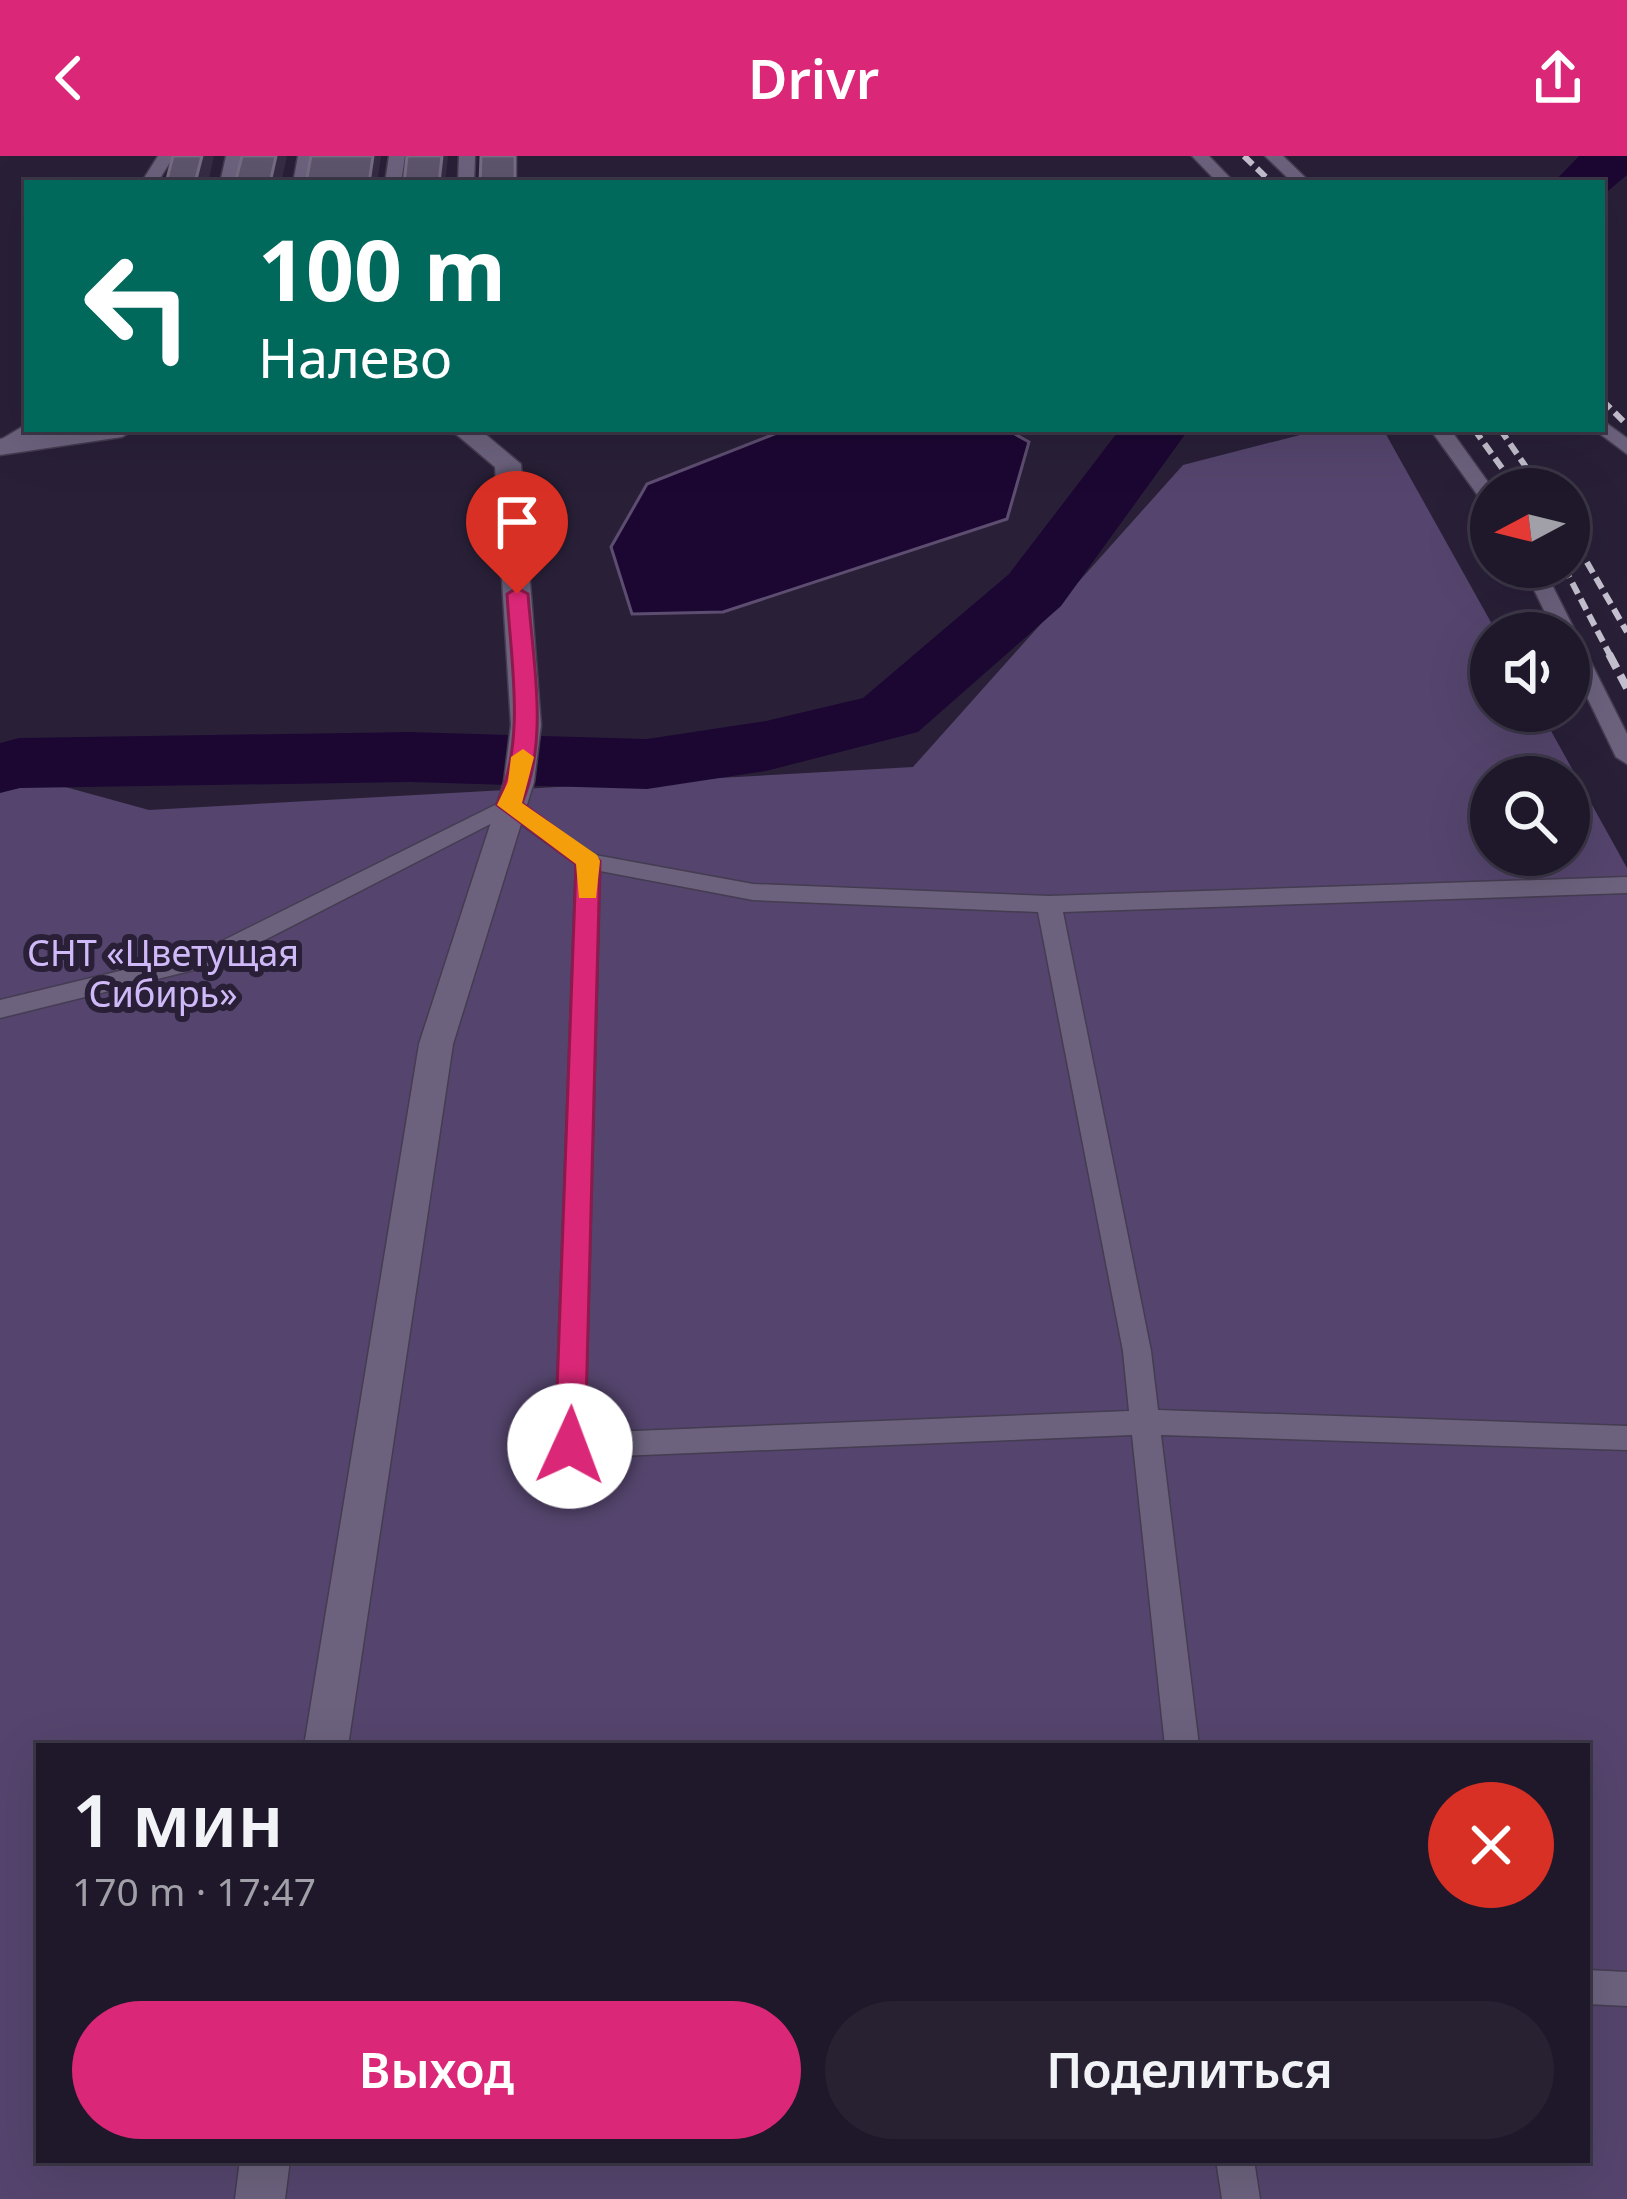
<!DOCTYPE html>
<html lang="ru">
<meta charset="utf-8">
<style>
:root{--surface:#1f182a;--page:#272132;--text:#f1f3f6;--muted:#a1a0a8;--line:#3c3747;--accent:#db2777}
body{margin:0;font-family:"Noto Sans",sans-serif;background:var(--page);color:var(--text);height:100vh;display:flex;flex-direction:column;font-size:45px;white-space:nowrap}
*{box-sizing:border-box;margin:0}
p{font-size:39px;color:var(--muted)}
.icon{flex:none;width:66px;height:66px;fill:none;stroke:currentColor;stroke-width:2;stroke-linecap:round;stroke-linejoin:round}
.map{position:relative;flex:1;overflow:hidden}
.drawer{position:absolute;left:36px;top:1587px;width:1554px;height:420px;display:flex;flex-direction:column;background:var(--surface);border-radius:0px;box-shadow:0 12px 48px #0002,0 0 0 3px var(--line)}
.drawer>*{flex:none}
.guide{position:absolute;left:24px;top:24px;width:1581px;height:252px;border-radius:0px;box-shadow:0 12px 48px #0002,0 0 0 3px var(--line);background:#00695c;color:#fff;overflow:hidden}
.needle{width:78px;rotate:263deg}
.buttons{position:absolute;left:1470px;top:312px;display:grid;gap:24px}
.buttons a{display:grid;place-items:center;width:120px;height:120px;border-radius:50%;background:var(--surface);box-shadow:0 12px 48px #0002,0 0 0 3px var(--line);font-size:60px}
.pin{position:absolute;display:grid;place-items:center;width:102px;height:102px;color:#fff;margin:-123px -51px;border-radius:50% 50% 50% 0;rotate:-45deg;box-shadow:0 0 12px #0007}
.pin .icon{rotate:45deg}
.me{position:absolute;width:132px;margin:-66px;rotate:2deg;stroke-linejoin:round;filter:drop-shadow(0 0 9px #0008)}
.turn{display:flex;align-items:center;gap:42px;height:252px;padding:0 36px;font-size:54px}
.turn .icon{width:156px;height:156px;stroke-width:2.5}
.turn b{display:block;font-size:84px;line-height:102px}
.round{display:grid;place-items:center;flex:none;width:126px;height:126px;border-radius:63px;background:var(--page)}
.summary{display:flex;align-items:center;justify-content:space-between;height:204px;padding:0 36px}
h1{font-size:72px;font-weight:600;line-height:90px}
.cta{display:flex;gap:24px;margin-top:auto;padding:24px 36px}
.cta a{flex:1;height:138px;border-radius:72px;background:var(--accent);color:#fff;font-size:48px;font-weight:600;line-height:138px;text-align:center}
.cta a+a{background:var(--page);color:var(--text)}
header{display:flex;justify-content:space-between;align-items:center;height:156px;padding:0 36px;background:var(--accent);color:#fff;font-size:54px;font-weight:600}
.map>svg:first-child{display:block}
.green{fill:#55456e;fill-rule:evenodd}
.water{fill:#1c0733;stroke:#5d4d70;stroke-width:3}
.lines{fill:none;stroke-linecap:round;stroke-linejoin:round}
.river{fill:#1c0733;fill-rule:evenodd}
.lane-casing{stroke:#443c50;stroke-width:3}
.street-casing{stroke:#443c50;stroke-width:3}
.lane{fill:#6c627e;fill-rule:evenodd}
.street{fill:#6c627e;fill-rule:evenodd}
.rail-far1{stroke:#c5c0cf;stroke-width:6;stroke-dasharray:12 6;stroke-linecap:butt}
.rail{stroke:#c5c0cf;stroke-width:8;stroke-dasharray:16 8;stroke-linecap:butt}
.wall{fill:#4b425a}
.shaded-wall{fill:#362d45}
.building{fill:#5d556c;stroke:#756d83;stroke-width:3}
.route{fill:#db2777;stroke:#8e194d;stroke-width:3}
.slow{fill:#f59e0b}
.labels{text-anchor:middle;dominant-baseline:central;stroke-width:12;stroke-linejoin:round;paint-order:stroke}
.park-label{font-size:36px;fill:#d0b9f8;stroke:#292038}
</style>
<header><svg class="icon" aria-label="back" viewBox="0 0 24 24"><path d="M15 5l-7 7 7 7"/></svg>Drivr<svg class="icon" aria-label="share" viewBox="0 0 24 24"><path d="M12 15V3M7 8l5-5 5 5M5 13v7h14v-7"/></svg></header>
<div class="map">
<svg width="1627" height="2043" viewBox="0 0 1627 2043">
<rect width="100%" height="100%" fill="#292038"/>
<!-- green -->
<path class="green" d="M1323,273H1383L1497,477H1491V555H1540L1627,712V2043H0V613L149,654L913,611L1183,309ZM1491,621H1569V699H1491ZM39,1590H1587V2004H39Z"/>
<!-- water -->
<path class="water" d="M787,273H1006L1029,286L1007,363L723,456L632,458L611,391L647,328Z"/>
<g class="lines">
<!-- river -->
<path class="river" d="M1579,0H1627V19L1602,40V27H1553Z
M1120,273H1189L1061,450L918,576L766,615L647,633L410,626L20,632L0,637V587L19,582L410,576L647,583L766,565L863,542L1009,418Z"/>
<defs>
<path id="lane" d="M158,0H174L157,27H141Z
M226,0H242L236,27H220Z
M298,0H314L309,27H293Z
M389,0H405L401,27H385Z
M459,0H475L474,27H458Z
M1192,0H1209L1235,27H1218Z
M1265,0H1283L1311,27H1293Z
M1602,264L1627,282V298L1595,274L1602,273Z
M27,268V273H41L11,294L0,295V284Z
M1430,273H1450L1493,333L1491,350L1484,348Z
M1523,411H1543L1627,578V608L1616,601L1569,504V477H1555Z
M509,642L595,699L753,728L1049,740L1627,721V737L1063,756L1151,1195L1158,1254L1627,1270V1294L1161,1279L1199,1590H1165L1132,1279L570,1302L559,1299L555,1290L576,708L508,659L218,808L0,862V844L202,795ZM600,715L753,744L1038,756L1123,1195L1129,1255L585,1277Z
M1587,1814L1627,1816V1850L1587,1848Z
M1216,2004H1254L1260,2043H1222Z"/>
<path id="street" d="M70,273H135L122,281L0,299V283Z
M450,273H479L521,308L541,569L534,626L453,888L348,1590H304L419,888L504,626L511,569L495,311Z
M240,2004H290L285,2043H235Z"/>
</defs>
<!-- lane casing -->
<use href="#lane" class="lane-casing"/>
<!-- street casing -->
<use href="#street" class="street-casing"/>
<!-- lane -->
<use href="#lane" class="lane"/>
<!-- street -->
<use href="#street" class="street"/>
<!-- rail-far1 -->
<path class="rail-far1" d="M1244,0L1272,27
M1602,244L1627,269
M1474,273L1517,333
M1500,273L1541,333
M1569,375L1627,476
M1564,411L1611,501"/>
<!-- rail -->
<path class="rail" d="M1609,498L1627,532"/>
</g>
<!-- wall -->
<path class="wall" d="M572,2004H648L574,2010Z"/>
<!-- shaded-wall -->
<path class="shaded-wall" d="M202,0H214L208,27H195Z
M276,0H287L281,27H270Z
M373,0H381L377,27H369Z
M442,0H448L445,27H439Z
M515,0H518V27H515Z"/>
<!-- building -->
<path class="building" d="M173,0H202L195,27H166Z
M242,0H276L270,27H235Z
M311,0H373L369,27H306Z
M407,0H442L439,27H404Z
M481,0H515V27H480Z"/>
<!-- route -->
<path class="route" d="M517,432L528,438C533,506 549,583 522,647L600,705L585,1290L581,1299L570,1302L560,1299L555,1290L576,708L497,649C526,584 511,507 507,438Z"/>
<!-- slow -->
<path class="slow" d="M523,593L534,601L522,647L597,699L600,705L596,742H579L576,708L497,649L508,626L511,601Z"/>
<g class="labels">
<!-- park labels -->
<g class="park-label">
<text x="163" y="796">СНТ «Цветущая<tspan x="163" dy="41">Сибирь»</tspan></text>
</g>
</g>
</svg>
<div class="buttons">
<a><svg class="needle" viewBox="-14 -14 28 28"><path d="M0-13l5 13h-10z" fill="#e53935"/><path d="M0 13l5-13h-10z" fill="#a1a0a8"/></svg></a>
<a><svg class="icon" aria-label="sound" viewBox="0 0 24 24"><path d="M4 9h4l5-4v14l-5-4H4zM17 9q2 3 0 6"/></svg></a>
<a><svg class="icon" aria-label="search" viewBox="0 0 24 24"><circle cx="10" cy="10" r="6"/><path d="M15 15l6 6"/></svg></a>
</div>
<div class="pin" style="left:517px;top:438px;background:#d93025"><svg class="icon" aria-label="arrive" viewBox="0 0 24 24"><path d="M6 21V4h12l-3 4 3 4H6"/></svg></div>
<svg class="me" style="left:570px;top:1290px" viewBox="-20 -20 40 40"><circle r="19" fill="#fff"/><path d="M0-13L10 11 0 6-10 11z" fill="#db2777"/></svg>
<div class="guide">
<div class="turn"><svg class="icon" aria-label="left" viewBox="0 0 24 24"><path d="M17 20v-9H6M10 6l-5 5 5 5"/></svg><div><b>100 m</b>Налево</div></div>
</div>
<section class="drawer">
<div class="summary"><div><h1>1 мин</h1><p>170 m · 17:47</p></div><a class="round" style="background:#d93025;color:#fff"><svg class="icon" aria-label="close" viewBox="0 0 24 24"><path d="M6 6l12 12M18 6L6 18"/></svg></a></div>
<div class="cta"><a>Выход</a><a>Поделиться</a></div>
</section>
</div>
